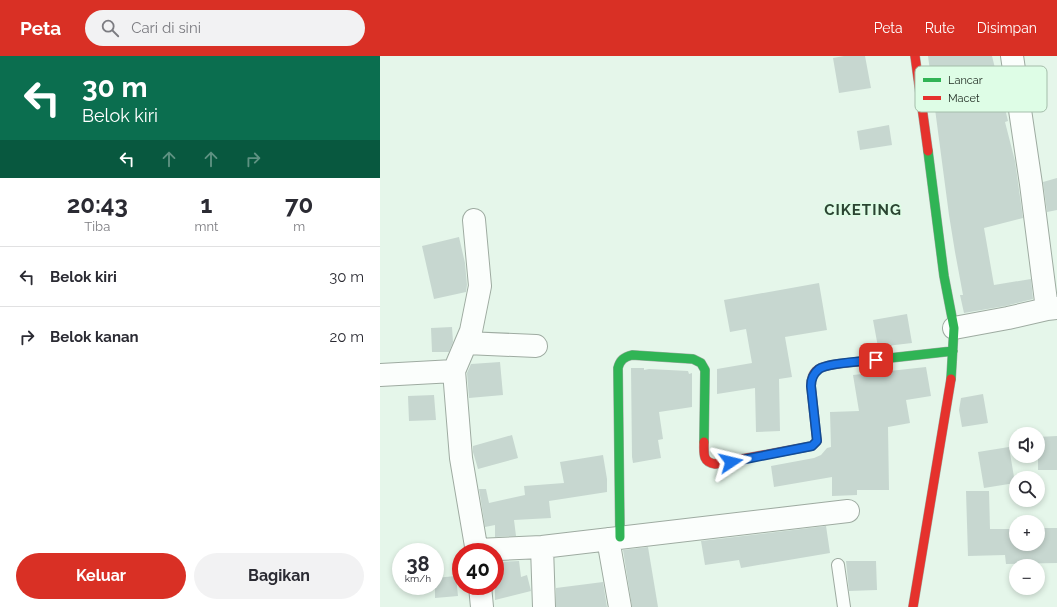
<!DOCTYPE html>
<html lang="id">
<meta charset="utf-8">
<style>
:root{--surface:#fff;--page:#f2f2f3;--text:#2b2b33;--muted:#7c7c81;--line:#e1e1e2;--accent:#d93025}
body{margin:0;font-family:Raleway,sans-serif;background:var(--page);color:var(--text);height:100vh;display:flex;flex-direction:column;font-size:15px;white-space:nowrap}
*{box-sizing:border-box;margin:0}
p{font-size:13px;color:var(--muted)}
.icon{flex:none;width:22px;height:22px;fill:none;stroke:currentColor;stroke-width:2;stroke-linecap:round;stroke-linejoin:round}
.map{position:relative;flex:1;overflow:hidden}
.details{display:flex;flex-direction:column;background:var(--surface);width:380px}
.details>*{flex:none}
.top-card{background:#0b6e4f;color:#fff;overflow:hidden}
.tools{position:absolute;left:629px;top:371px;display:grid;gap:8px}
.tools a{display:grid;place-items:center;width:36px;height:36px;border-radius:50%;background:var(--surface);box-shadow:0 2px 6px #0003;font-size:20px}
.speed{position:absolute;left:12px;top:487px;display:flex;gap:8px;font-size:20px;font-weight:700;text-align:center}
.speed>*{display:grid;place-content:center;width:52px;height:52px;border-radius:50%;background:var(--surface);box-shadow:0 2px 6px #0003;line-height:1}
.speed small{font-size:10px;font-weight:400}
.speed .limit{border:6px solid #d22;background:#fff;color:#111}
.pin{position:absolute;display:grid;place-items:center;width:34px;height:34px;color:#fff;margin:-17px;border-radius:8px;box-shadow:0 2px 6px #0006}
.me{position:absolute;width:44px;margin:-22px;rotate:80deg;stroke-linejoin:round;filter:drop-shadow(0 0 3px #0008)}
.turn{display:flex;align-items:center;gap:14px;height:84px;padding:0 16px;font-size:18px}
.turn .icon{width:52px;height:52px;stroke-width:2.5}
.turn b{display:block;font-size:28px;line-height:34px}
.lanes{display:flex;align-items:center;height:38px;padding:0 16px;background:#0003;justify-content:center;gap:20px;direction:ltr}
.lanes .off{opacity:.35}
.eta{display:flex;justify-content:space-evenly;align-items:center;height:68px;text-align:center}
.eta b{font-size:24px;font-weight:700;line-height:28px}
.action{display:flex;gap:8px;margin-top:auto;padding:8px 16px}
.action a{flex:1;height:46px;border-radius:24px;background:var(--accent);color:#fff;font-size:16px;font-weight:700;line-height:46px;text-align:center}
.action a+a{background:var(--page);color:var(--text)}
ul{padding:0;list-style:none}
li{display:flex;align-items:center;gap:12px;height:60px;padding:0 16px;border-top:1px solid var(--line)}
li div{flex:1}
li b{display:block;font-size:15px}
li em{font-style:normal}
header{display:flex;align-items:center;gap:24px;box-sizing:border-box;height:56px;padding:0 20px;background:var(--accent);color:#fff}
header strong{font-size:19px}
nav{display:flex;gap:22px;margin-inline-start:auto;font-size:14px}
.search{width:280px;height:36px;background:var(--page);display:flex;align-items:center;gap:10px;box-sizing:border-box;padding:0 14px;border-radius:22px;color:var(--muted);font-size:15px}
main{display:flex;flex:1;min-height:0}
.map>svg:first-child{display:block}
.building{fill:#c7d7d0}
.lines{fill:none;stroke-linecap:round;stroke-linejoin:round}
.lane-casing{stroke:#9eaba1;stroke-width:14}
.street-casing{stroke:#9eaba1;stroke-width:24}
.fast-casing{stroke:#9eaba1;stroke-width:10}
.jam-casing{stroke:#9eaba1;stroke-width:10}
.lane{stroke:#fbfefc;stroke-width:12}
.street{stroke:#fbfefc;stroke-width:22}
.fast{stroke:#30b455;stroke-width:9}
.jam{stroke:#e5322d;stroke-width:9}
.route-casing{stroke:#114b97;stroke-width:10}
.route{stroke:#1a73e8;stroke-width:7}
.labels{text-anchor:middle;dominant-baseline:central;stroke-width:3;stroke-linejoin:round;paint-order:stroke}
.district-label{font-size:15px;font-weight:bold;letter-spacing:1px;fill:#2b4432;stroke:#defde6}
.key{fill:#defde6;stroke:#a4bdaa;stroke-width:1}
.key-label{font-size:11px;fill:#1c281f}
</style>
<header>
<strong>Peta</strong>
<div class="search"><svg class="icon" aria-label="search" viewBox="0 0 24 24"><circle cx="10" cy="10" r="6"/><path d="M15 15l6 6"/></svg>Cari di sini</div>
<nav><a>Peta</a><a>Rute</a><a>Disimpan</a></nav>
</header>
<main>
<section class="details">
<div class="top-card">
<div class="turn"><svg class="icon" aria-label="left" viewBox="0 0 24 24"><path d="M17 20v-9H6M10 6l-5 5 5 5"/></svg><div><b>30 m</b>Belok kiri</div></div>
<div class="lanes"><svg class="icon" aria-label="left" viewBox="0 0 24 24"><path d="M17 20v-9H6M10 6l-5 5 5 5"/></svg><svg class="icon off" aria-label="ahead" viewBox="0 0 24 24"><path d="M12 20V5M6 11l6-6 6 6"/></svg><svg class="icon off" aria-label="ahead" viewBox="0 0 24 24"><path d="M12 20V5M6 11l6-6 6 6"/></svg><svg class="icon off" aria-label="right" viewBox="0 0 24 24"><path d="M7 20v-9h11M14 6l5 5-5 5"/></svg></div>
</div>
<div class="eta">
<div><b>20:43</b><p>Tiba</p></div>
<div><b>1</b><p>mnt</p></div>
<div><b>70</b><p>m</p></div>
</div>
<ul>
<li><svg class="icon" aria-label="left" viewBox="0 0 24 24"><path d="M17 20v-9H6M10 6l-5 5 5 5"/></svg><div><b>Belok kiri</b></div><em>30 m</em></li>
<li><svg class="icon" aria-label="right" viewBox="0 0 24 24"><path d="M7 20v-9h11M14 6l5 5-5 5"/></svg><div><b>Belok kanan</b></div><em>20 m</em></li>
</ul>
<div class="action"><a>Keluar</a><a>Bagikan</a></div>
</section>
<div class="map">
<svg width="677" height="551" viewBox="0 0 677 551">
<rect width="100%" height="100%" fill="#e5f6ea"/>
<!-- building -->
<path class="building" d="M464,0H485L491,32L459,37L453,2Z
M548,0H612L628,65L625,66L635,105L643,162L604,172L614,229L651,223L653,243L625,250L584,257L580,239H583L575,196L569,159Z
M509,69L512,89L480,94L477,75Z
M677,122V154L667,156L663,126Z
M79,181L85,207L87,229L86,236L54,243L42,190Z
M439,227L447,274L405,281L412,321L399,323L400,375L376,376L375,332L337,338V313L372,307L366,273L350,276L344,244Z
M527,258L532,287L498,291L493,264Z
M72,271L73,286L69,296H52L51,272Z
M120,306L123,339L89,342L87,317L91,308Z
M546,311L551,340L526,344L530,367L508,371L509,434H477V439L452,440V421L394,431L391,410L434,402L441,399L447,392L451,391L450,356L479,355L473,319Z
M251,312H264V314L269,313L308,315L309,318L312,317V351L279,356L283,383L278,384L281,402L253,407L252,401Z
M603,338L608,367L582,371L579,354L581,342Z
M54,339L56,364L29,365L28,340Z
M132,379L138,402L98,413L93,396V390Z
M677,380V414H658V381Z
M629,391L635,427L604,432L598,396Z
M223,399L227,423V436L169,445L171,462L134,464L136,480L115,481V469L105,471L99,433H106L109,447L145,439L144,430L184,427L180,406Z
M586,435H609L610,473H636V488H658V472H677V507L626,508L625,499L588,500Z
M446,470L450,497L361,512L359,504L325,509L321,485Z
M268,491L278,551H252L243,494Z
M139,505L141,521L147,519L151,535L115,544V506Z
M466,505H496L497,534L469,535Z
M76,520L78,540L55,542V522Z
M223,526L227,551H176V532Z"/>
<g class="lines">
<defs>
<path id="lane" d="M458,509L464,551"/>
<path id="street" d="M632,0L651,128L667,253
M94,164L100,230L91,275L74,315L81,402L97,496
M574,272L628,262L667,253L677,252
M86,287L156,290
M0,319L74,315
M228,483L240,551
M162,491L164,551
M97,494L162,491L468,455
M100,530L102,551"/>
<path id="fast" d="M548,95L564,220L574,272L571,323
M483,305L573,295
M240,481L238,312C240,304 244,301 252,299L313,303L321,307L325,314L324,386"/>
<path id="jam" d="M535,0L548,95
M324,386C324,397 322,406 335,408L432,390L437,385L431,330C431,325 432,319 436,315C444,307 472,307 483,305
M533,551L571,323"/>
</defs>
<!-- lane casing -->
<use href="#lane" class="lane-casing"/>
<!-- street casing -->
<use href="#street" class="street-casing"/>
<!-- fast casing -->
<use href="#fast" class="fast-casing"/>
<!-- jam casing -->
<use href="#jam" class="jam-casing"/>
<!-- lane -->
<use href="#lane" class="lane"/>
<!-- street -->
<use href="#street" class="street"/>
<!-- fast -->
<use href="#fast" class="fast"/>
<!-- jam -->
<use href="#jam" class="jam"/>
</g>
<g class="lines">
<defs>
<path id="route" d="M351,406L432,390L437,385L431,330C431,323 434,317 439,313C447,307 485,305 496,304"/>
</defs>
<!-- route casing -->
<use href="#route" class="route-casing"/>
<!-- route -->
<use href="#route" class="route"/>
</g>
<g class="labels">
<!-- district labels -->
<g class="district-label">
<text x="483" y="154">CIKETING</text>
</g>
</g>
<!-- legend -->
<rect x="535" y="10" width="132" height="46" rx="6" class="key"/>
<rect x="543" y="22" width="18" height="4" fill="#30b455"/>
<rect x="543" y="40" width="18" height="4" fill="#e5322d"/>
<g class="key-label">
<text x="568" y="28">Lancar</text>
<text x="568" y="46">Macet</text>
</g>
</svg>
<div class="tools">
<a><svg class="icon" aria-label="sound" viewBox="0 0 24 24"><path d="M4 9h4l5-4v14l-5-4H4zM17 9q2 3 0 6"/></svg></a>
<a><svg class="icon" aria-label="search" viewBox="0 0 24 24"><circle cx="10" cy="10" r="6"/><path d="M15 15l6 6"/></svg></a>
<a>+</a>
<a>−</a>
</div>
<div class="speed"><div>38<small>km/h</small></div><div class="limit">40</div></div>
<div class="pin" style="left:496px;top:304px;background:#d93025"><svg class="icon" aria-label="arrive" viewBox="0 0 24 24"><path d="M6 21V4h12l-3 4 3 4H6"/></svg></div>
<svg class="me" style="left:351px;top:406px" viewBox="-20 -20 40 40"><path d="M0-17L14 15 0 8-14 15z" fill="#1a73e8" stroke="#fff" stroke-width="4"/></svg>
</div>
</main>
